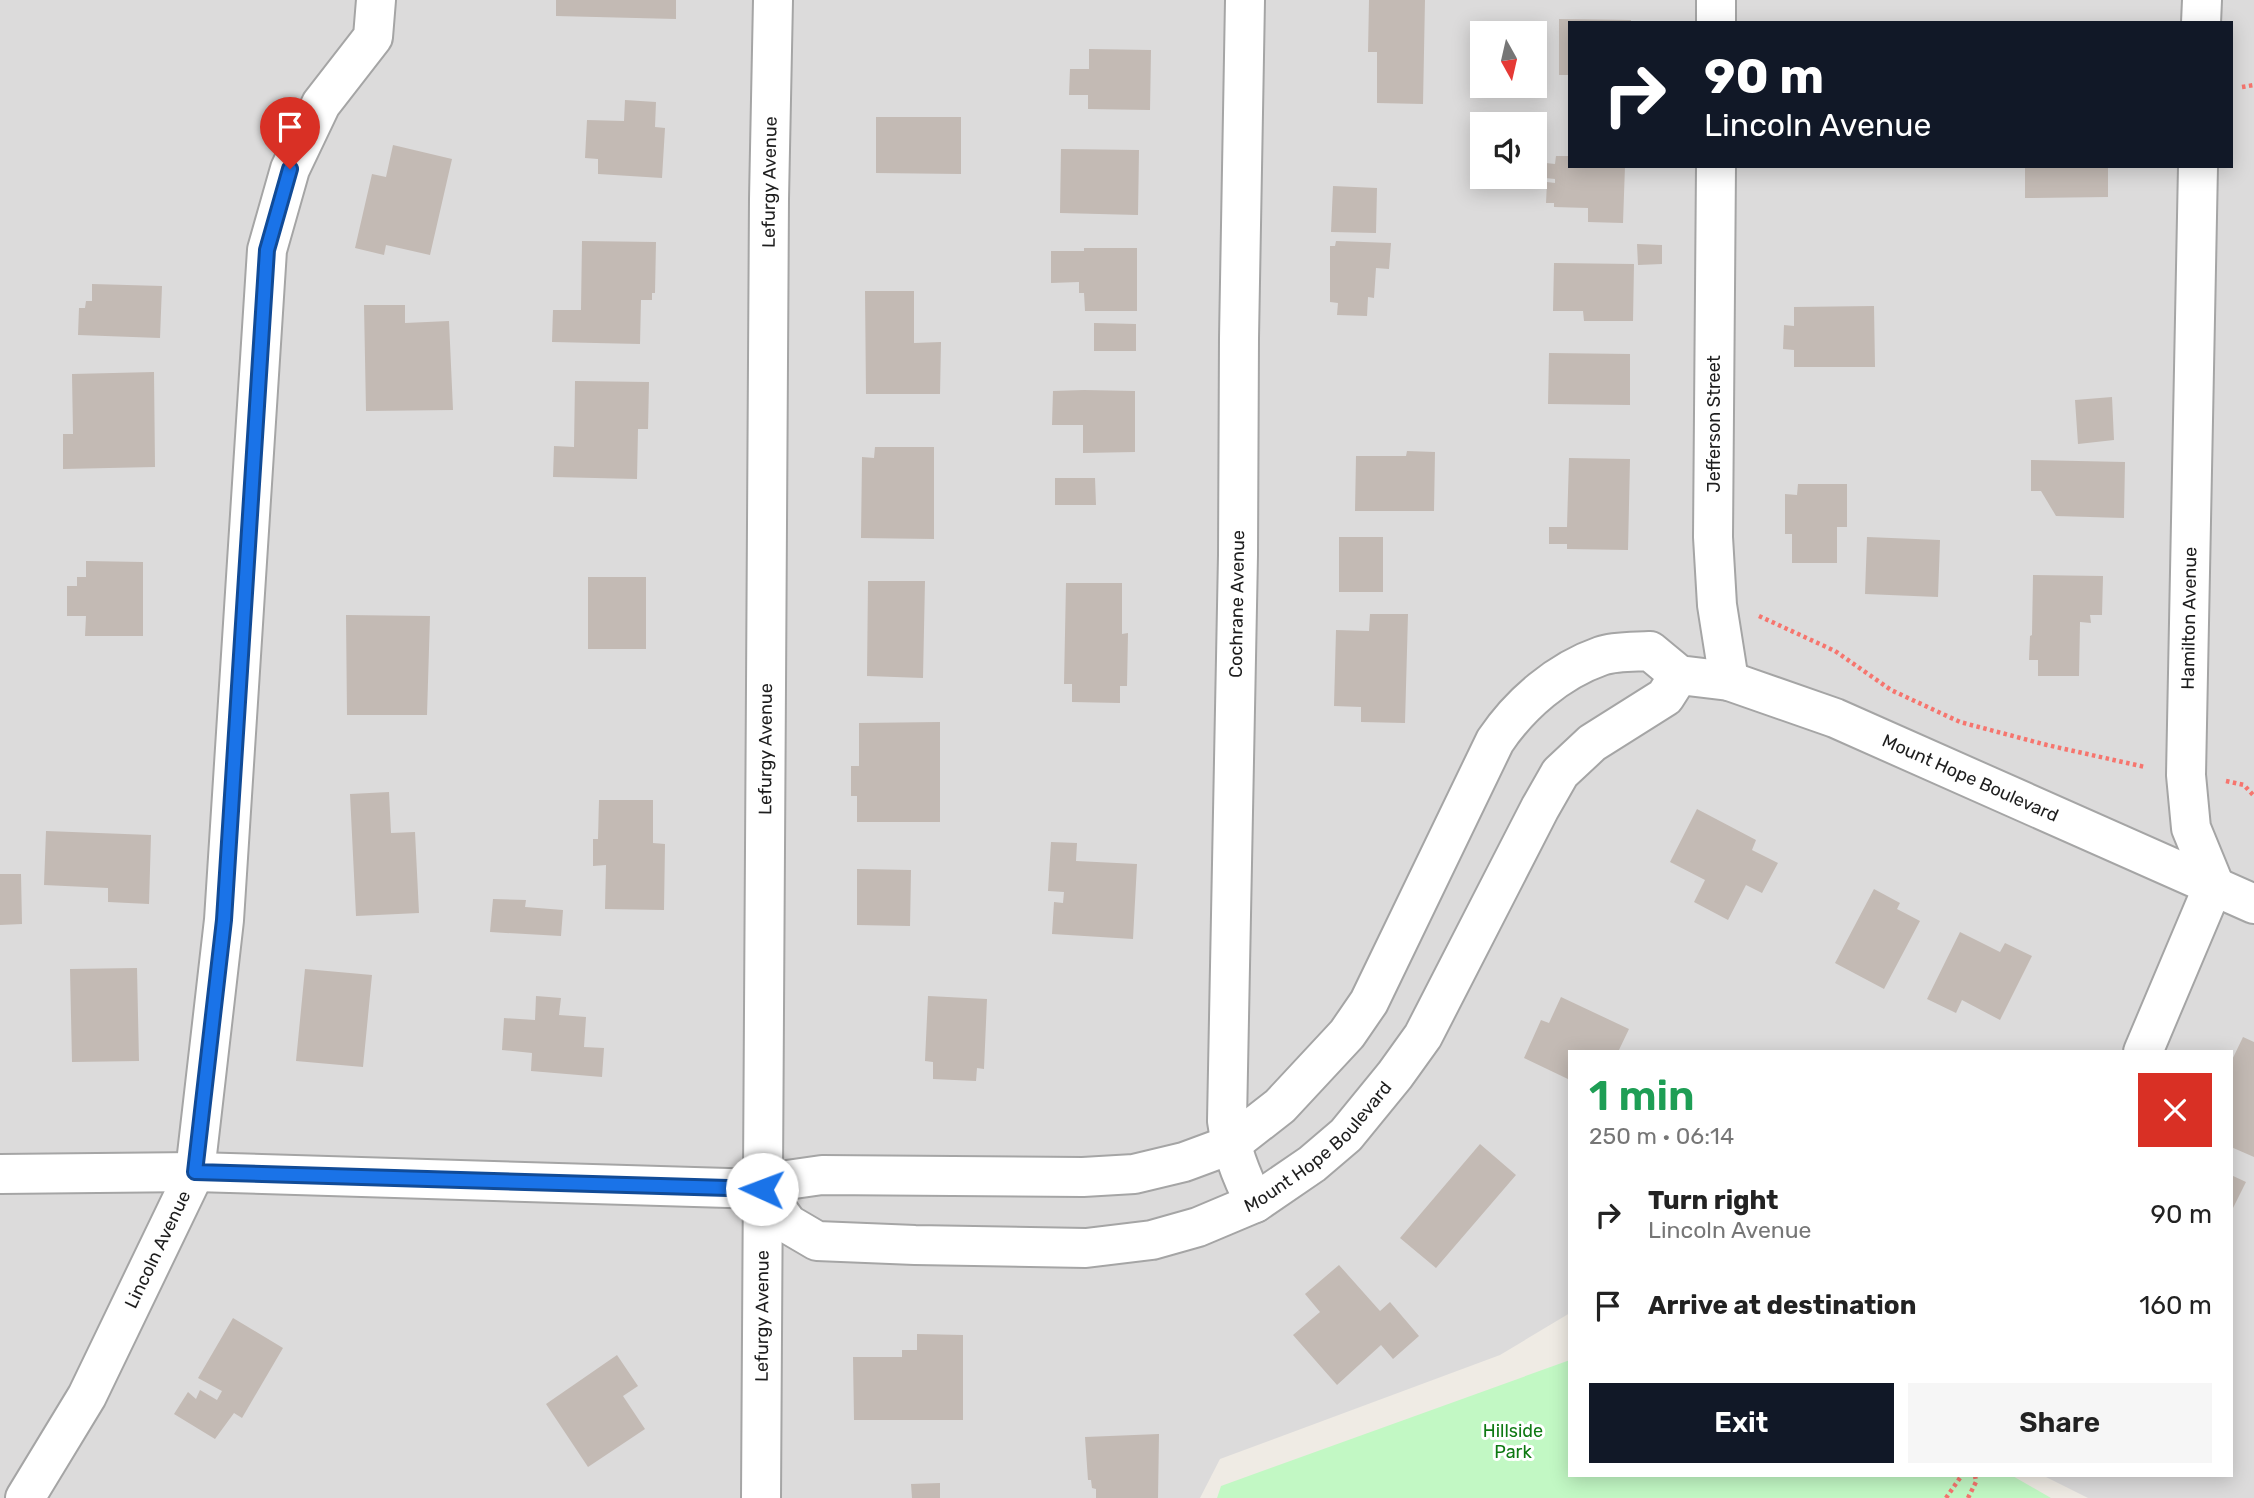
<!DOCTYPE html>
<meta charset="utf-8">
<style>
:root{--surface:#fff;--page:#f6f6f6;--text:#222;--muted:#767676;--accent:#111827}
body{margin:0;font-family:Rubik,sans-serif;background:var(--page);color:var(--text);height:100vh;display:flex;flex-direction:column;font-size:26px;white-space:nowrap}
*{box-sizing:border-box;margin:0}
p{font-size:23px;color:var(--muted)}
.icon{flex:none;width:38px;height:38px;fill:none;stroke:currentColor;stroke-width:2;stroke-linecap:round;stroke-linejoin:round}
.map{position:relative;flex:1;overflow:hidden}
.sheet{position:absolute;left:1568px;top:1050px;width:665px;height:427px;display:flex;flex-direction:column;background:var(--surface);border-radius:0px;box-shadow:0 4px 18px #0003}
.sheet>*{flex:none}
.guide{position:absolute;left:1568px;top:21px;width:665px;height:147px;border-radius:0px;box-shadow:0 4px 18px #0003;background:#111827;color:#fff;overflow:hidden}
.needle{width:46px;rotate:172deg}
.tools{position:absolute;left:1470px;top:21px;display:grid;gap:14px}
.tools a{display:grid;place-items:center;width:77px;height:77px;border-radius:0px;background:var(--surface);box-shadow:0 4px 18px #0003;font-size:35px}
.pin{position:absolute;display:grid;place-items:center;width:60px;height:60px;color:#fff;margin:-72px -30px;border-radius:50% 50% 50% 0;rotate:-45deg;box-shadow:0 0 7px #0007}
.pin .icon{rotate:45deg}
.me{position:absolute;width:77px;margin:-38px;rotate:272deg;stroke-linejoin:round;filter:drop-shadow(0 0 5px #0008)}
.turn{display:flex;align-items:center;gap:24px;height:147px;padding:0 21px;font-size:32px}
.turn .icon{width:91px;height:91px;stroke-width:2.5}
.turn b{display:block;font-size:49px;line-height:60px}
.round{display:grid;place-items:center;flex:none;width:74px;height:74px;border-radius:0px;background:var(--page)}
.head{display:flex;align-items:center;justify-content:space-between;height:119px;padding:0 21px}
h1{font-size:42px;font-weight:600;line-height:52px;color:#1e9e55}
.action{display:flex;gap:14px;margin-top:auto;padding:14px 21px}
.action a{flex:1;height:80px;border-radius:0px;background:var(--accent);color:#fff;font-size:28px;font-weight:600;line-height:80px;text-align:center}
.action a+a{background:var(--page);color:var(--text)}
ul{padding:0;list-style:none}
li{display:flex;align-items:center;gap:21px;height:91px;padding:0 21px}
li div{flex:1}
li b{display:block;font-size:26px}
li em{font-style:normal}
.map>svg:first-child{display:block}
.residential{fill:#dcdbdb;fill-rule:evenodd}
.park{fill:#c2f8c4}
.building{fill:#c3bab4}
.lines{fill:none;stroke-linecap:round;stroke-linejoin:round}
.minor-casing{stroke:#a5a5a5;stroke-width:42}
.path{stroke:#f6756e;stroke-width:4.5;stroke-dasharray:3.5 3.5;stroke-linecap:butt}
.minor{stroke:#fff;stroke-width:38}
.route-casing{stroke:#114b97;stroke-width:18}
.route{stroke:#1a73e8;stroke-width:12}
.labels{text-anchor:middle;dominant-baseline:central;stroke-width:6;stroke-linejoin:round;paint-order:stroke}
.street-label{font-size:18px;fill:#1e1e1e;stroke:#fff}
.park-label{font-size:18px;fill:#0e7912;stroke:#fff}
</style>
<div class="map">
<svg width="2254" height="1498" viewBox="0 0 2254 1498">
<rect width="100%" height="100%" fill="#efebe4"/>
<!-- residential -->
<path class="residential" d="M0,0H2254V1498H2088L2042,1475H2231V1052H1570V1313L1500,1355L1220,1459L1200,1498H0ZM1570,23H2231V166H1570ZM1482,33H1535V86H1482ZM1482,124H1535V177H1482Z"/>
<!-- park -->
<path class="park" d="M1570,1360V1475H2011L2051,1498H1217L1221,1486Z"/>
<!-- building -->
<path class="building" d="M556,0H676V19L556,16Z
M1369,0H1425L1423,104L1377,103V52H1368Z
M1559,19L1631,20V23H1570V75H1559Z
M1089,49L1151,50L1150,110L1088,109V95H1069L1070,69H1089Z
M625,100L656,102L655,127L665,128L662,178L598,174V159L585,158L587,120L624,121Z
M876,117H961V174L876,173Z
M393,145L452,159L430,255L386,245L384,255L355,248L372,174L386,177Z
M1061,149L1139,150L1138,215L1060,213Z
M1556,156H1570V166H1625L1623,223L1588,222V208L1554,207V203H1546L1547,182L1555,183V179L1545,178L1546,163L1555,164Z
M2025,166H2108V197L2025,198Z
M1333,186L1377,188L1376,233L1331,232Z
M582,241L656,242L655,293H652V300H641L640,344L552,342L553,310H581Z
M1336,241L1391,243L1389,269L1376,268L1374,298L1368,297L1367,316L1337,315L1338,303L1330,302V246H1335Z
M1637,244L1662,245V264L1638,265Z
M1084,248H1137V311H1085L1084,293H1079V282L1051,283V251H1084Z
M1554,263L1634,264L1633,321H1584L1583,311H1553Z
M92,284L162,286L160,338L78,335L79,308H85L86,301H92Z
M865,291H914V343L941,342L940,394H866Z
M364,305H405V323L449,321L453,410L366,411Z
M1874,306L1875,367H1794V350L1783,349L1784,325L1794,326V307Z
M1094,323L1136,324V351H1094Z
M1549,353L1630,354V405L1548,404Z
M154,372L155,467L63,469V434H73L72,374Z
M575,381L649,382L648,429H638L637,479L553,477L554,446L574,447Z
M1084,390L1135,391V452L1083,453V425H1052L1053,391Z
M2112,397L2114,440L2078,444L2075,400Z
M875,447H934V539L861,538L862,457L874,458Z
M1407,451L1435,452L1434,511H1355L1356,456H1406Z
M1569,458L1630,459L1628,550L1567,549V544H1549V527H1567Z
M2031,460L2125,462L2124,518L2056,516L2041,491H2031Z
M1055,478H1095L1096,505H1055Z
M1798,484H1847V527H1837V563H1792V534H1785V494L1797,495Z
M1339,537H1383V592H1339Z
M1867,537L1940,540L1938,597L1865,594Z
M86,561L143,562V636H85L86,616H67V586H77V577H86Z
M2033,575L2103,576L2102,615H2090L2091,623L2080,622L2079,676H2038V660H2029L2030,636L2032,635Z
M588,577H646V649H588Z
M868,581H925L923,678L867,676Z
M1066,583H1122V634L1128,633L1127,686H1120V703L1072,702V684H1064Z
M1370,614H1408L1405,723L1361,722V707L1334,706L1336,630L1369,631Z
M346,615L430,616L427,715H347Z
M940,722V822H857V796H851V766H859V723Z
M389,792L391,833L415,832L419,913L356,916L350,794Z
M599,800H653V843L665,844L664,910L605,909L606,865L593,866V839H598Z
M1697,809L1756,840L1752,850L1778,863L1762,893L1746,885L1728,920L1694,902L1705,880L1670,862Z
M46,831L151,835L149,904L108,902V888L44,885Z
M1051,842L1077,843L1076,861L1137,864L1133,939L1052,934L1054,902L1063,903L1064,892L1048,891Z
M857,869L911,870L910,926L857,925Z
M0,874H21L22,924L0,925Z
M1874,889L1900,903L1897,909L1920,921L1884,989L1835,963Z
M493,899L526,900L525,907L563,910L561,936L490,932Z
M1960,932L2000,952L2005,943L2032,956L2000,1020L1962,1000L1956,1013L1927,999Z
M137,968L139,1061L72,1062L70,969Z
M305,969L372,975L363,1067L296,1061Z
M536,996L561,998L559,1015L586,1017L584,1047L604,1048L602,1077L531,1071L532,1053L502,1050L504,1018L535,1020Z
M928,996L987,999L984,1069L977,1068L976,1081L933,1079V1062L925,1061Z
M1561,997L1629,1029L1618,1052H1570V1080L1524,1058L1541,1020L1549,1023Z
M2243,1037L2254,1042V1157L2231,1147V1062Z
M1480,1144L1516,1175L1436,1268L1400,1238Z
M2231,1175L2246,1182L2231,1212Z
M1339,1265L1380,1311L1390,1302L1419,1336L1393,1359L1381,1345L1337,1385L1293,1335L1320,1312L1305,1294Z
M233,1318L283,1348L242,1418L234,1413L215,1439L174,1414L188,1392L196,1399L200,1390L217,1400L222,1391L198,1378Z
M917,1334L963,1335V1420H854L853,1357H902V1350H917Z
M617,1355L638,1386L623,1396L645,1429L588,1467L546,1404Z
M1159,1434L1158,1498H1096V1489L1092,1488L1091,1480H1088L1085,1437Z
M940,1483V1498H912L911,1484Z"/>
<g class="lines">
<defs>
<g id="minor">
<path d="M1245,0L1239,338L1238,555L1227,1121C1231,1151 1241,1176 1255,1203"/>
<path d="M1716,23V0"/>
<path d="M2201,23L2202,0"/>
<path d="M1716,166L1713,537L1717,605L1729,681"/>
<path id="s1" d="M2143,1052L2214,884L2191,828L2186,775L2198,166"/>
<path id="s2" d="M0,1174L195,1172L762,1189L787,1180L822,1175L1083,1177L1134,1174L1184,1162L1230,1145L1280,1106L1347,1034L1369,1002L1495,741C1520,704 1558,671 1601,656C1615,651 1635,652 1650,651L1679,675L1729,681L1835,718L2254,904"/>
<path id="s3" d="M762,1189L788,1224L817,1241L915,1245L1086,1248L1152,1240L1198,1227L1255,1203L1312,1164L1346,1135L1395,1075L1423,1036L1540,808L1560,773L1592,743L1665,697L1679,675"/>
<path id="s4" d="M25,1498L87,1396L195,1172L224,920L267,250L290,169L321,104L373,37L376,0"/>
<path id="s5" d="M761,1498L769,199L773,0"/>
</g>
</defs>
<!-- minor casing -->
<use href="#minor" class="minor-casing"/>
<!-- path -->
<path class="path" d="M2242,87L2254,85
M1759,616L1835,651L1891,690L1960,722L2047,745L2145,767
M2226,781L2244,785L2254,796
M1946,1498L1962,1475
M1968,1498L1976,1482L1975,1475"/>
<!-- minor -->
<use href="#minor" class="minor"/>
</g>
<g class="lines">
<defs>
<path id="route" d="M290,169L267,250L224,920L195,1172L762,1189"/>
</defs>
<!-- route casing -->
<use href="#route" class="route-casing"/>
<!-- route -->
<use href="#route" class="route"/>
</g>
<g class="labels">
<!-- street labels -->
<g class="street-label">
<text stroke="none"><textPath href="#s5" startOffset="1316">Lefurgy Avenue</textPath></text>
<text transform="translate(1714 424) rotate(-90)">Jefferson Street</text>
<text transform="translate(1237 604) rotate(-89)">Cochrane Avenue</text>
<text stroke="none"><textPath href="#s1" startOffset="453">Hamilton Avenue</textPath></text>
<text stroke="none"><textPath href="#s5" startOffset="749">Lefurgy Avenue</textPath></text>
<text stroke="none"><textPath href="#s2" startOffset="2263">Mount Hope Boulevard</textPath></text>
<text stroke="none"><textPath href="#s3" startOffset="607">Mount Hope Boulevard</textPath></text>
<text stroke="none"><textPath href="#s4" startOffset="282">Lincoln Avenue</textPath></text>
<text stroke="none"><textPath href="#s5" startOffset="182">Lefurgy Avenue</textPath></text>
</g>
<!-- park labels -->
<g class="park-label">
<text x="1513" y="1431">Hillside<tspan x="1513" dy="21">Park</tspan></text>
</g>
</g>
</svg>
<div class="tools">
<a><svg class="needle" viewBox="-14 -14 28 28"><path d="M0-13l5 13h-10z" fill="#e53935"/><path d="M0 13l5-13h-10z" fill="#767676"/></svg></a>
<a><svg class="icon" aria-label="sound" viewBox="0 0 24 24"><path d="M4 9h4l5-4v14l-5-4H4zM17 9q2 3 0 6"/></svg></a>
</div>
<div class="pin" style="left:290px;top:169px;background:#d93025"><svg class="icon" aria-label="arrive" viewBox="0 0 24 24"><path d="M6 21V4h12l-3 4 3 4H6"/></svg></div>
<svg class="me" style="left:762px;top:1189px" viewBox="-20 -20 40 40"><circle r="19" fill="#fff"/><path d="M0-13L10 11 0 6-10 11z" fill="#1a73e8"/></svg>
<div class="guide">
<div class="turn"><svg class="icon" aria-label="right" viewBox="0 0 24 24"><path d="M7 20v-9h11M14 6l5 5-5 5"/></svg><div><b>90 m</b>Lincoln Avenue</div></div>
</div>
<section class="sheet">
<div class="head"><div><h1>1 min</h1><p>250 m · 06:14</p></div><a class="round" style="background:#d93025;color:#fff"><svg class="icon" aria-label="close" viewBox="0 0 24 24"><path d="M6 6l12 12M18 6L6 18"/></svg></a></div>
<ul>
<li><svg class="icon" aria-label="right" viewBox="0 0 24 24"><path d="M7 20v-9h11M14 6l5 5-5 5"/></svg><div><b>Turn right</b><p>Lincoln Avenue</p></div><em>90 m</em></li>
<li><svg class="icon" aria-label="arrive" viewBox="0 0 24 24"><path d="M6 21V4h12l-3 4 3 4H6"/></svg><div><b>Arrive at destination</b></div><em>160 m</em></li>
</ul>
<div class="action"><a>Exit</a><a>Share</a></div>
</section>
</div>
